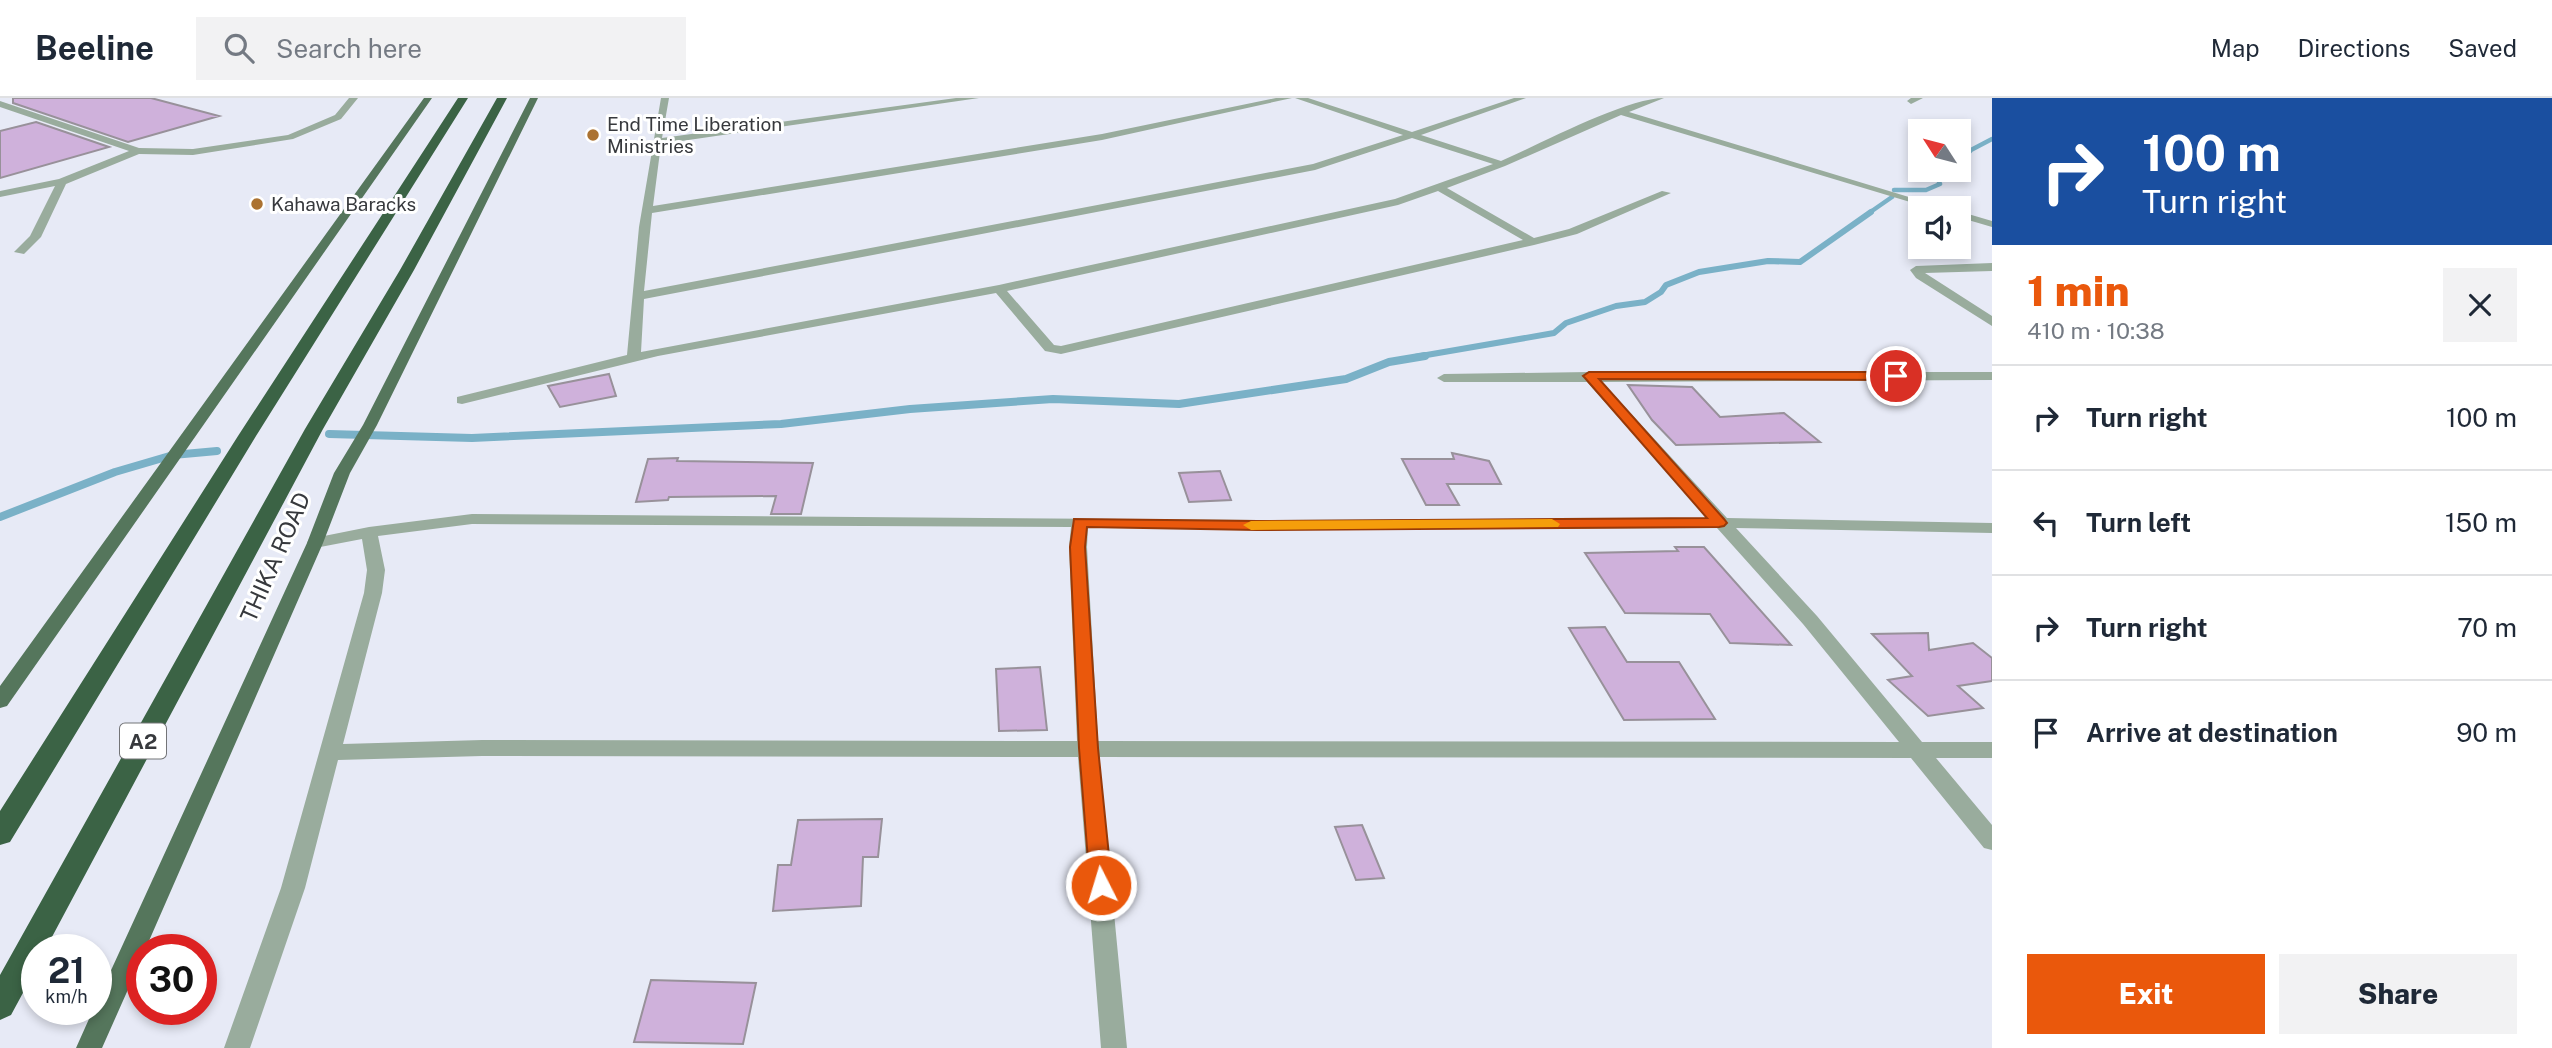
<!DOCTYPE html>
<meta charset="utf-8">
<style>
:root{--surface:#fff;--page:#f2f2f3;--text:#1f2937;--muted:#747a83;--line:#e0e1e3;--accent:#ea580c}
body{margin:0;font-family:"Public Sans",sans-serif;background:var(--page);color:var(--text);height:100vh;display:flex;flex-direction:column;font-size:26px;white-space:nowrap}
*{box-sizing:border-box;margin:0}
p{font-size:23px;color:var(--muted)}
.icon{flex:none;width:38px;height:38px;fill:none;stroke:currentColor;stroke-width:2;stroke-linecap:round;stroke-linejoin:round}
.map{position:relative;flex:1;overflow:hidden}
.details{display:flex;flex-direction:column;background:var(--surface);width:560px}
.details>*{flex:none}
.top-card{background:#1a4fa0;color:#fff;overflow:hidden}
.needle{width:46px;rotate:306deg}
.controls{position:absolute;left:1908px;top:21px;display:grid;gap:14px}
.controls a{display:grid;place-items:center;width:63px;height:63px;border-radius:0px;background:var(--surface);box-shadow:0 4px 10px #0003;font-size:35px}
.speed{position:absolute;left:21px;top:836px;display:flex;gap:14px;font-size:35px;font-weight:700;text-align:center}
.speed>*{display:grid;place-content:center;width:91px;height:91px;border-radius:50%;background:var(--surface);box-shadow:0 4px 10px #0003;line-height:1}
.speed small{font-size:18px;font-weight:400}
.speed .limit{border:10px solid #d22;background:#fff;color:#111}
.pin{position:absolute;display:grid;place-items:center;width:60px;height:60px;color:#fff;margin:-30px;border:4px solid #fff;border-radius:50%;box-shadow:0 2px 7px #0007}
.me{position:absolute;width:77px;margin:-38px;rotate:355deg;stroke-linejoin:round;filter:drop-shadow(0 0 5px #0008)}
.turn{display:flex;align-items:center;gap:24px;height:147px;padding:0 35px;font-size:32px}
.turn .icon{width:91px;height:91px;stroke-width:2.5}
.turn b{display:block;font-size:49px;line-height:60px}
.round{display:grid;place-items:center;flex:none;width:74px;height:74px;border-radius:0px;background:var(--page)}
.headline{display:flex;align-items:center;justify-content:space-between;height:119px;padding:0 35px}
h1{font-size:42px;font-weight:800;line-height:52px;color:var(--accent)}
.cta{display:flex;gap:14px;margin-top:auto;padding:14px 35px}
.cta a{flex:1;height:80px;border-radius:0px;background:var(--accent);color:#fff;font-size:28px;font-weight:800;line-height:80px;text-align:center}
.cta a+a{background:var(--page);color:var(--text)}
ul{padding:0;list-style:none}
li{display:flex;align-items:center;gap:21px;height:105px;padding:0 35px;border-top:2px solid var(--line)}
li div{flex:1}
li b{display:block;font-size:26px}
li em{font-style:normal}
header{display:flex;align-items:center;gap:42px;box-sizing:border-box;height:98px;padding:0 35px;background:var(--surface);border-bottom:2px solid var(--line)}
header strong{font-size:33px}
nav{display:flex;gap:38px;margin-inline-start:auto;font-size:24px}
.search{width:490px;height:63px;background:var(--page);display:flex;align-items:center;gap:18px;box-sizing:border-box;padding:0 24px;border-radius:0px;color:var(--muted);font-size:26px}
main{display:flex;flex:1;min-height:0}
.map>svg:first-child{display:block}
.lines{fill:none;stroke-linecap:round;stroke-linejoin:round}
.stream-far2{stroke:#7ab1c7;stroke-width:4.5}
.stream-far1{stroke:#7ab1c7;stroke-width:6}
.stream{stroke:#7ab1c7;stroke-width:8}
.building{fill:#cfb1db;stroke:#98919a;stroke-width:2}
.minor{fill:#99ac9d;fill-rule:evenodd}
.major{fill:#55765c;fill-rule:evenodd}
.highway{fill:#3b6345;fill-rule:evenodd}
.route{fill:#ea580c;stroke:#983908;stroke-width:2}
.slow{fill:#f59e0b}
.poi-dot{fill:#ab7231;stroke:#fff;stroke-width:2.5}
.labels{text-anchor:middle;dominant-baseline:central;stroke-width:6;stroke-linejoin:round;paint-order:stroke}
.far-poi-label{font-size:19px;fill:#37393d;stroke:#fff;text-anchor:start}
.shield{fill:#fff;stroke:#737477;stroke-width:2}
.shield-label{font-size:21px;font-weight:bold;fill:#37393d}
.street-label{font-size:23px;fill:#37393d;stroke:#fff}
</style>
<header>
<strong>Beeline</strong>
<div class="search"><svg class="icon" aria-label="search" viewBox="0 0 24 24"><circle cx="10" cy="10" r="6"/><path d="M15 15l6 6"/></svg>Search here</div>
<nav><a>Map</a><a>Directions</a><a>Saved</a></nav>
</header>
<main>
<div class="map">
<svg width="1992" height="950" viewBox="0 0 1992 950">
<rect width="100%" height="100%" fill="#e7eaf6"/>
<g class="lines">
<!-- stream-far2 -->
<path class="stream-far2" d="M1958,67L1971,52L1992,41
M1894,92H1926L1940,86L1935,75L1944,72
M1869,115L1892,99"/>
<!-- stream-far1 -->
<path class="stream-far1" d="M1415,259L1554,235L1566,225L1616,208L1645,204L1661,194L1666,187L1699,174L1768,163L1800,164L1871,114"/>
<!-- stream -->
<path class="stream" d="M329,336L472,340L781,326L910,311L1053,301L1179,306L1346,281L1389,264L1425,258
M0,419L115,374L173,357L217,353"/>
</g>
<!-- building -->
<path class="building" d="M13,0H151L219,18L128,44L13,5Z
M36,24L109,49L0,80V33Z
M609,276L616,298L560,309L548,288Z
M1628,287L1692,289L1720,319L1784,315L1820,344L1676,347L1652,322Z
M1452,355L1489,363L1501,386H1447L1459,407H1426L1402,361H1454Z
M678,360L677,363L813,365L801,416H771L776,398L669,399L668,402L636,404L648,361Z
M1220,373L1231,402L1189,404L1179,375Z
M1675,449H1704L1791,547L1730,545L1710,516L1625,515L1585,455L1678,453Z
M1605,529L1627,564H1679L1715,621L1624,622L1569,530Z
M1928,535L1929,552L1973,545L1992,560V583L1958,588L1983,610L1928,618L1888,582L1912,578L1872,536Z
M1040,569L1047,632L999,633L996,571Z
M882,721L878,759H863L861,808L773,813L778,767H791L798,722Z
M1362,727L1384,780L1356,782L1335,729Z
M651,882L756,885L743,946L634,944Z"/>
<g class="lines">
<!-- minor -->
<path class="minor" d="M349,0H358L341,21L293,41L193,57L139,56L66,86L41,139L24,156L14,154L30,138L55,88L0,99V93L59,81L129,53L0,9V3L139,50L193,51L288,37L335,17Z
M661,0H669L662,40L956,0H979L661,46L653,108L1102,36L1276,0H1292L1102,42L652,115L644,193L1313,66L1403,37L1295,0H1308L1412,34L1514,0H1526L1421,37L1501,63C1540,46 1626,0 1664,0L1629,14L1945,110H1930L1621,17L1505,68L1447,90L1534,140L1569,131L1662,93L1671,95L1577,136L1534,147L1061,256L1045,253L996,195L658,258L462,306L457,305V299L627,257L639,129ZM1412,40L1493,66L1395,101L999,187L641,254L644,201L1315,72ZM1438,93L1523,142L1061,248L1054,247L1007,193L1398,107Z
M1923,0L1911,6L1907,3L1911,0Z
M1958,113L1992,123V129L1958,119Z
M1992,165V173L1925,175L1992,218V228L1916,180L1910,172L1916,168Z
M1589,274H1992V282L1602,284L1727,420L1992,425V435L1736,430L1817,518L1922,644H1992V660H1936L1992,727V752L1984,750L1911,660L1099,659L1127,950H1101L1078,659L482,658L338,662L305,790L250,950H224L281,790L364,495L367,472L362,441L315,450L307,445L309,441L369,429L472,416L1257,422L1708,420L1587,284H1444L1437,280L1444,276ZM472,426L1071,429L1069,449L1077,643L482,642L343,646L382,495L385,472L378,438ZM1088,429L1257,432L1717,430L1803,526L1899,644L1098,643L1087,449Z"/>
<!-- major -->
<path class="major" d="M424,0H432L7,608L0,610V588Z
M530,0H538L377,327L350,375L323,445L145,852H142V860L102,950H76L93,912H96V905L307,445L334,375L363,327Z"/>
<!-- highway -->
<path class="highway" d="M458,0H468L256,338L10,744L0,747V713L238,338Z
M497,0H507L414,172L323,331L45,852H37V869L11,917L0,922V877L305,331L400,172Z"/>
</g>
<!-- route -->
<path class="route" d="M1589,274H1896L1903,278L1896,282L1599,281L1724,421L1727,425L1724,428L1719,429L1257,432L1087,429L1085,449L1098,650L1112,787L1109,793L1101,796L1094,793L1090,787L1079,650L1070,449L1074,421L1257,423L1707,420L1585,280L1583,278Z"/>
<!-- slow -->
<path class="slow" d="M1552,421L1560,426L1558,429L1251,432L1243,427L1251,423Z"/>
<!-- markers -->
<g class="poi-dot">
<circle cx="593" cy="37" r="7"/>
<circle cx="257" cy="106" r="7"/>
</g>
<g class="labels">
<!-- far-poi labels -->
<g class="far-poi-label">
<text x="607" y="26">End Time Liberation<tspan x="607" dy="22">Ministries</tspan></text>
<text x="271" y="106">Kahawa Baracks</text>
</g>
<!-- shield labels -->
<rect class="shield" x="120" y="625.5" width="46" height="35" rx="5"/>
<g class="shield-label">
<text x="143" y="643">A2</text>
</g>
<!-- street labels -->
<g class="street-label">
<text transform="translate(275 459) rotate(-66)">THIKA ROAD</text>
</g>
</g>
</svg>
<div class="controls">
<a><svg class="needle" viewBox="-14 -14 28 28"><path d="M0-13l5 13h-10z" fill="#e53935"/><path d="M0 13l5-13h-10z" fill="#747a83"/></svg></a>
<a><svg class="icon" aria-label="sound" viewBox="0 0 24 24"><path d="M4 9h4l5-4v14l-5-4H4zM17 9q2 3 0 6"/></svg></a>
</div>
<div class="speed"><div>21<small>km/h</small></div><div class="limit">30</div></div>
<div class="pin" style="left:1896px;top:278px;background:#d93025"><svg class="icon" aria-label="arrive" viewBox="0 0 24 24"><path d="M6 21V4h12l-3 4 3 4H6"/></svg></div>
<svg class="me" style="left:1101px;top:787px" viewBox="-20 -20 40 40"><circle r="17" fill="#ea580c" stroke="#fff" stroke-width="3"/><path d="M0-11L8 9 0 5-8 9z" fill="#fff"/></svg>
</div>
<section class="details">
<div class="top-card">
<div class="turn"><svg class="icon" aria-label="right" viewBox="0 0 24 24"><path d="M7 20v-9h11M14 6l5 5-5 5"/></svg><div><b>100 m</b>Turn right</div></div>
</div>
<div class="headline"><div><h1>1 min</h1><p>410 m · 10:38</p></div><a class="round"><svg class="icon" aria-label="close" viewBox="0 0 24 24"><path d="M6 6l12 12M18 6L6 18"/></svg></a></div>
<ul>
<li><svg class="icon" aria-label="right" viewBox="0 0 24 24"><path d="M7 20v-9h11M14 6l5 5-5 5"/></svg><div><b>Turn right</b></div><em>100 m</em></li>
<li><svg class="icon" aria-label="left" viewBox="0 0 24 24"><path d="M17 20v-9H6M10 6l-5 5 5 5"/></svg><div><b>Turn left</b></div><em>150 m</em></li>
<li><svg class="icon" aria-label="right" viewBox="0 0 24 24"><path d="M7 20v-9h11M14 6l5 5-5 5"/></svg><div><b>Turn right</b></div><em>70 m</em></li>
<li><svg class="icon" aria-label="arrive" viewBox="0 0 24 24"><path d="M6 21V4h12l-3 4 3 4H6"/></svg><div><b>Arrive at destination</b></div><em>90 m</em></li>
</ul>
<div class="cta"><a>Exit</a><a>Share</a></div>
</section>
</main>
